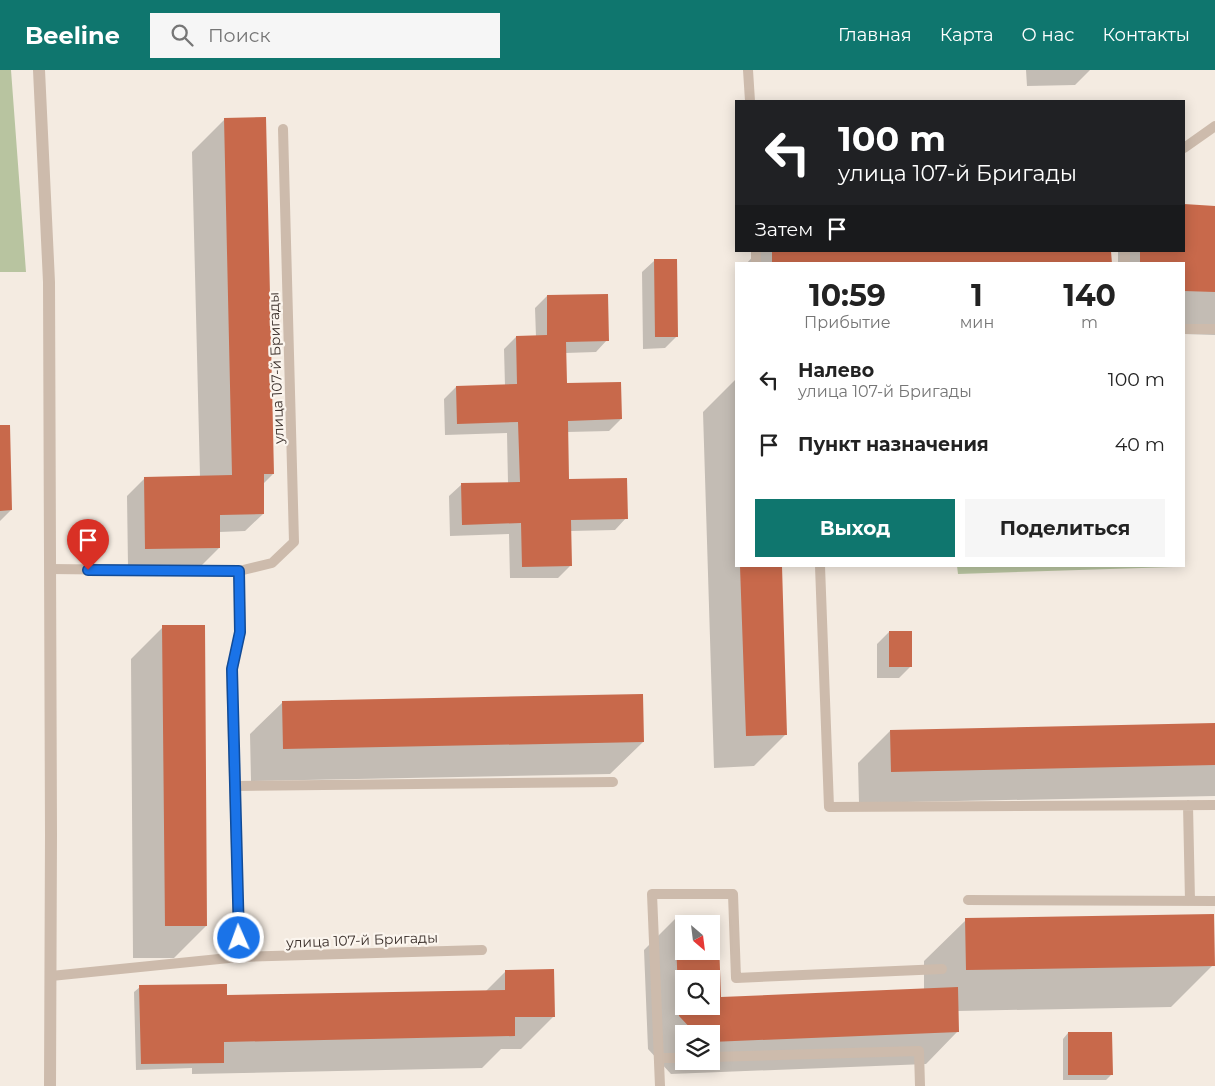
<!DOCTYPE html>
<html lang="ru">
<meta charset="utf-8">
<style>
:root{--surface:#fff;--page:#f6f6f6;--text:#222;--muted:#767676;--accent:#0f766e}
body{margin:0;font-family:Montserrat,sans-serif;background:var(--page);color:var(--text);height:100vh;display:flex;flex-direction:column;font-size:19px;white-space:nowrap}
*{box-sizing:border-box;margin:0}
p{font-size:16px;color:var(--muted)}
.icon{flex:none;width:28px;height:28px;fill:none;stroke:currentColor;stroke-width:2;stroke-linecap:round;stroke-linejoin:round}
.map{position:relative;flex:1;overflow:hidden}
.side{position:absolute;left:735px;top:192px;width:450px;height:305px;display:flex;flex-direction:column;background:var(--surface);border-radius:0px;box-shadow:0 2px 12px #0003}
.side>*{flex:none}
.top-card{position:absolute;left:735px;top:30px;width:450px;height:152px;border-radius:0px;box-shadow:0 2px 12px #0003;background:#202124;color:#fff;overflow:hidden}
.needle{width:32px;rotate:152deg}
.fabs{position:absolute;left:675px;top:845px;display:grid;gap:10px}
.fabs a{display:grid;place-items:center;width:45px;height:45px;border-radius:0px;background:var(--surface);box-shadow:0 2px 12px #0003;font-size:25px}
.pin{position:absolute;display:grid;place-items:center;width:42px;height:42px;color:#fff;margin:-51px -21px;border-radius:50% 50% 50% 0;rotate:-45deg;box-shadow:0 0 5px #0007}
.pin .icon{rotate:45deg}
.me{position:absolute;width:55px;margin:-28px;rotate:358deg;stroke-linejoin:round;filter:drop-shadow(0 0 4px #0008)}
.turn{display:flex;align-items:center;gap:18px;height:105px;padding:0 20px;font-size:22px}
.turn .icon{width:65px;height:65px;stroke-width:2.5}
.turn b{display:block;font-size:35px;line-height:42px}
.then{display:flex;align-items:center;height:48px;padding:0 20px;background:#0003;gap:10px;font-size:19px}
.eta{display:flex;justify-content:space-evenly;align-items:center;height:85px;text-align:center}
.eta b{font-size:30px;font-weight:700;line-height:35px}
.cta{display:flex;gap:10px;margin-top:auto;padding:10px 20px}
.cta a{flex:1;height:58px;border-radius:0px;background:var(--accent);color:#fff;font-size:20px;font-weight:700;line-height:58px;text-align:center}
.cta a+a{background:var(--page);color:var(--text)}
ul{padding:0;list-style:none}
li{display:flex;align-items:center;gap:15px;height:65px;padding:0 20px}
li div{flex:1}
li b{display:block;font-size:19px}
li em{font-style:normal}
header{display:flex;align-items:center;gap:30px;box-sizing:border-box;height:70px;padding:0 25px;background:var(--accent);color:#fff}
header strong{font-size:24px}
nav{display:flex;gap:28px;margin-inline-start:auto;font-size:18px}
.search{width:350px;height:45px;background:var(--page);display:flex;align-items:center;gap:12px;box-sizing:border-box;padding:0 18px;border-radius:0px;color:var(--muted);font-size:19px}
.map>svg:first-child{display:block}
.green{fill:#b8c4a0}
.shadow{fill:#0003;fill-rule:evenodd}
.building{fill:#c8694b;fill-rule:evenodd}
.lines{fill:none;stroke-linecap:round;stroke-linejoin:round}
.lane{stroke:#cdbbac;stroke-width:10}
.street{stroke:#cdbbac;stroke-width:12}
.route-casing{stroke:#114b97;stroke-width:12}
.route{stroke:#1a73e8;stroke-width:9}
.labels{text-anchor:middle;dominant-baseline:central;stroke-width:4.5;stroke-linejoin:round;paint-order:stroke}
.street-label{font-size:14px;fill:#3b302b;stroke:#fbf5ee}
</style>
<header>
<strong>Beeline</strong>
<div class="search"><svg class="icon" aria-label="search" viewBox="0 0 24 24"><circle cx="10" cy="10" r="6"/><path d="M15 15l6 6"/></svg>Поиск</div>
<nav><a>Главная</a><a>Карта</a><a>О нас</a><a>Контакты</a></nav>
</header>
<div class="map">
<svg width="1215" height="1016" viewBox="0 0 1215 1016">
<rect width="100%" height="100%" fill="#f4ebe1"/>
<!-- green -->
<path class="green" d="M0,0H11L26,202H0Z
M957,496H1173V497L958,504Z"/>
<!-- shadow -->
<path class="shadow" d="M1026,0H1090L1075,15L1027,16Z
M225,49L273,404L263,414V444L245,461L219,462V478L201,496H128L127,426L145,408L200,407L192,82Z
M1184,136L1215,137V265L1184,264V194H1118V181H1184Z
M758,181H1110V194H746Z
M654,191L677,266L665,278L643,279L642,202Z
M547,226L607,270L596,282L565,283L566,314L621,349L609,361L567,362L568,410L626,448L615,460L570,461V496L558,508H510L509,464L450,466L449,426L461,415L508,413L507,363L445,365L444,329L456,317L505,316L504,279L516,267H536L535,238Z
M735,310H736V496H781L786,664L754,696L714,698L703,342Z
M0,357L11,440L0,451Z
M163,557L206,856L174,888H133L131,589Z
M889,562L911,596L899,608H877V574Z
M283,632L643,672L610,704L251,711L250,664Z
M1215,654V726L859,733L858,693L890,661Z
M717,846L720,928L924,920V891L966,850L1213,895L1171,937L957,941L958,961L926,994L671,1004L648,979L644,880L676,848ZM684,854H711V881H684ZM684,909H711V936H684ZM684,964H711V991H684Z
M505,902L554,946L521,979H501L482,998L192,1004V998L136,1000L134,922L140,917L226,926L486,921Z
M1068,963L1111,1005L1106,1010H1063V969Z"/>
<!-- building -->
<path class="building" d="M266,47L274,404H264V444L220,445V478L145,479L144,407L232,405L224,48Z
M1184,134L1215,136V222L1184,221V194H1140V181H1184Z
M772,181H1111L1112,194H772Z
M654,189H677L678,267H655Z
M608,224L609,271L566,272L567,313L621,312L622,349L568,351L569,409L627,408L628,449L571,450L572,496L522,497L521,453L462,455L461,413L520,412L518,352L457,354L456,316L517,314L516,266L547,265V225Z
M0,355H10L12,440L0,441Z
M740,496H782L787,665L746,666Z
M162,555H205L207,856H165Z
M889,561H912V597H889Z
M643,624L644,672L283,679L282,631Z
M1215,653V695L891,702L890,660Z
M1214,844L1215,896L966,900L965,848Z
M718,845L721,927L958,917L959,962L711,972V964H696L679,946L675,847ZM684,854H711V881H684ZM684,909H711V936H684Z
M554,899L555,947H515V966L224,972V993L141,994L139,915L227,914V925L505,920V900Z
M1068,962H1112L1113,1005H1068Z"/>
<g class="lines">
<!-- lane -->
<path class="lane" d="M748,0L750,31
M1184,78L1215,56
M756,181V194
M1125,181V194
M1184,259H1215
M820,496L829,737L1215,735
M50,499L239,501L272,493L294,472L283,59
M239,501L241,562L231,599L239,887L482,880
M235,716L613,712
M1188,735L1190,831
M968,830L1215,831
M51,906L239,887
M711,987L919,981L920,1016
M659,988H684
M660,1016L652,824H733L736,908L942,899"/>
<!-- street -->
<path class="street" d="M39,0L49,212L51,764L50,1016"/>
</g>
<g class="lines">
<defs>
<path id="route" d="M88,500L239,501L240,562L232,599L239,868"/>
</defs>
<!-- route casing -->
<use href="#route" class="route-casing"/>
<!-- route -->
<use href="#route" class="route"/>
</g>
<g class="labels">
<!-- street labels -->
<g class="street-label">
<text transform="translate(276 298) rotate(-92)">улица 107-й Бригады</text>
<text transform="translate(362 870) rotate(-2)">улица 107-й Бригады</text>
</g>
</g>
</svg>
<div class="fabs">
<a><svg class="needle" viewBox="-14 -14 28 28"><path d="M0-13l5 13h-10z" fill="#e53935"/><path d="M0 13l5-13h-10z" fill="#767676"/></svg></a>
<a><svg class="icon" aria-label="search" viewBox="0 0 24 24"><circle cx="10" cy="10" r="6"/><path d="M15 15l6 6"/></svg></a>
<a><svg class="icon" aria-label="layers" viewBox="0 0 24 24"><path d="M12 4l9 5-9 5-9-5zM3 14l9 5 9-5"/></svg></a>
</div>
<div class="pin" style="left:88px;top:500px;background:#d93025"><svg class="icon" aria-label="arrive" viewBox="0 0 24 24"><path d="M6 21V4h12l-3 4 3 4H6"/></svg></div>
<svg class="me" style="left:239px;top:868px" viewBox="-20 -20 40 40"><circle r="17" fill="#1a73e8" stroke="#fff" stroke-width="3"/><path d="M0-11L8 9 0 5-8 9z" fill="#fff"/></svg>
<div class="top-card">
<div class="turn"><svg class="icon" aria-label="left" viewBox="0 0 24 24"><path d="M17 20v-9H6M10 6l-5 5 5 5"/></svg><div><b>100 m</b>улица 107-й Бригады</div></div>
<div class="then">Затем<svg class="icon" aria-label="arrive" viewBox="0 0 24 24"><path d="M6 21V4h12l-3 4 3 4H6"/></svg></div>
</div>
<section class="side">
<div class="eta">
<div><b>10:59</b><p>Прибытие</p></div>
<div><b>1</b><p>мин</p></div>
<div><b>140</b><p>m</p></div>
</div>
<ul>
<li><svg class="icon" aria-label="left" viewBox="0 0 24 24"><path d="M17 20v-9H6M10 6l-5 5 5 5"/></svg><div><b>Налево</b><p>улица 107-й Бригады</p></div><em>100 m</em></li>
<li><svg class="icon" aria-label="arrive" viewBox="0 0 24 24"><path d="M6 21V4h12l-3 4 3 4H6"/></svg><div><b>Пункт назначения</b></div><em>40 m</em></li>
</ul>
<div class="cta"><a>Выход</a><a>Поделиться</a></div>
</section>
</div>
